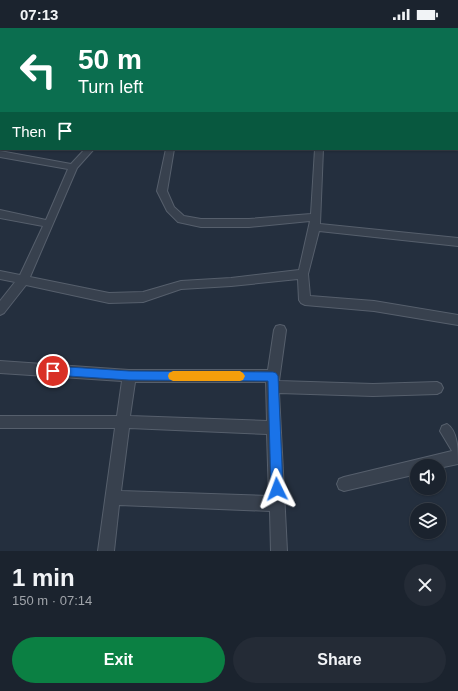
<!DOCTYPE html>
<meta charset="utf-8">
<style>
:root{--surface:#1b232e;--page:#242b36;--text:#f1f3f6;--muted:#a0a4aa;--line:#39404a;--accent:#0b8043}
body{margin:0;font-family:Helvetica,sans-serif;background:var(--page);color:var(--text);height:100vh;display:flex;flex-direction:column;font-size:15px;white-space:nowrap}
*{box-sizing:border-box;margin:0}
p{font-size:13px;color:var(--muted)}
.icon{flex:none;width:22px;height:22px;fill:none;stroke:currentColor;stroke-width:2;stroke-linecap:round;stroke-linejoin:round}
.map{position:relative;height:523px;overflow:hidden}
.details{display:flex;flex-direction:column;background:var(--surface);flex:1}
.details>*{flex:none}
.hud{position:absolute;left:0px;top:0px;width:458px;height:122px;box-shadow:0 1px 3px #0004,0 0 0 1px var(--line);background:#0b6e4f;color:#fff;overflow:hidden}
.buttons{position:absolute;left:410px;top:431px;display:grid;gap:8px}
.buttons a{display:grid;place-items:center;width:36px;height:36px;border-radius:50%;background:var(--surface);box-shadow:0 1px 3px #0004,0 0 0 1px var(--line);font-size:20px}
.pin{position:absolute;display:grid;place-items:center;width:34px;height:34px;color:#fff;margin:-17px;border:2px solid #fff;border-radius:50%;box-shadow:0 1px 4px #0007}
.me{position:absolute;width:44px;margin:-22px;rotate:357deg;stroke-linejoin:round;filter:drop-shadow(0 0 3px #0008)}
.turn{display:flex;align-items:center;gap:14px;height:84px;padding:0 12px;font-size:18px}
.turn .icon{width:52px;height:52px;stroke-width:2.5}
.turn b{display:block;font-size:28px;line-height:34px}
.then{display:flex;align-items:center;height:38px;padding:0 12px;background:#0003;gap:8px;font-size:15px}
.round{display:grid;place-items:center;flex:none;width:42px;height:42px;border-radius:21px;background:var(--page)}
.headline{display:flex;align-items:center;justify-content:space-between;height:68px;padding:0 12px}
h1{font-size:24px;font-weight:600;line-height:30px}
.button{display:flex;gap:8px;margin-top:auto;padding:8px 12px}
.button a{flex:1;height:46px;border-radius:24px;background:var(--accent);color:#fff;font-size:16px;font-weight:600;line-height:46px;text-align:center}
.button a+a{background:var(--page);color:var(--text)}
.status{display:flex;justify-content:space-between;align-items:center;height:28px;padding:0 20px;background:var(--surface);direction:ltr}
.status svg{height:11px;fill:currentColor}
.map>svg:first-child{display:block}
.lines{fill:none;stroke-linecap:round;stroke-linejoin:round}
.minor-casing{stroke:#565f6c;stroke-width:2}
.minor{fill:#38414e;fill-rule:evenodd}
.route{fill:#1a73e8;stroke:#114b97}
.slow{fill:#f59e0b}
</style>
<div class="status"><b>07:13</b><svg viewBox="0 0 49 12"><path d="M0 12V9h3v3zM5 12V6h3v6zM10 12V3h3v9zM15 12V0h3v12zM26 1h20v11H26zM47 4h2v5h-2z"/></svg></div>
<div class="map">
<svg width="458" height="523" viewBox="0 0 458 523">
<rect width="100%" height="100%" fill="#242f3e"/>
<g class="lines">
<defs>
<path id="minor" d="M6,0H14L6,1Z
M138,0H148V1H138Z
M265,0H272L265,1Z
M328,0H336V1H328Z
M347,0H353V1H347Z
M0,3H1V7H0Z
M457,22H458V27H457Z
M457,54H458V59H457Z
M0,61H1V66H0Z
M0,91H1V97H0Z
M457,112H458V118H457Z
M85,121H94L77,140L30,249L109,265L143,264L181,253L231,250L299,242L310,193L249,199H201L178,194L167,183L157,163L166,121H174L167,163L174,179L184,188L201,191H249L311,186L315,121H323L320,196L458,210V218L319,203L308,246L310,268L374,273L458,287V297L374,283L305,277L301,275L299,272L298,251L231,258L181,261L143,274L109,275L26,257L4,285L0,287V273L15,254L0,251V243L20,247L43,198L0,190V182L46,192L68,141L0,129V123L71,136Z
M280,297L284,298L286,302L279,353L373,356L437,354L441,356L443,360L441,364L437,366L373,368L279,365L287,523H271L270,483L119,477L114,523H98L115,400H0V388H117L122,353L0,345V333L129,342H268L274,302L276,298ZM135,354H266L267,393L130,388ZM129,400L267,406L269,468L121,463Z
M447,396C458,403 458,422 458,436L439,440V438H417V446L344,463L339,461L337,456L339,451L344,449L452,423L440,403L442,398Z"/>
</defs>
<!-- minor casing -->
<use href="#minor" class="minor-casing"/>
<!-- minor -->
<use href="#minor" class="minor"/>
</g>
<!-- route -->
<path class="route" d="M53,338L129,343L273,344L276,345L278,348L283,461L281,465L277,467L273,465L271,461L268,353L129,352L53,347L49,346L47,343L49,339Z"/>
<!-- slow -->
<path class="slow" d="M173,343H240L243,345L245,348L243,352L240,353H173L169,351L168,348L169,345Z"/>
</svg>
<div class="buttons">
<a><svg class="icon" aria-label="sound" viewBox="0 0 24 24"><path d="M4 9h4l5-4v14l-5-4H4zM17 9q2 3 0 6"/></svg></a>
<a><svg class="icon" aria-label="layers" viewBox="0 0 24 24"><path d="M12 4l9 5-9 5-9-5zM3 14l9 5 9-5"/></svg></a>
</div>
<div class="pin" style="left:53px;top:343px;background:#d93025"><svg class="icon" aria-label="arrive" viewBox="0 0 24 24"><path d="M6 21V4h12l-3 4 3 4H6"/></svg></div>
<svg class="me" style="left:277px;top:461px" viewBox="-20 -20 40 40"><path d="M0-17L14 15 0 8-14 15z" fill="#1a73e8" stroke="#fff" stroke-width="4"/></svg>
<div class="hud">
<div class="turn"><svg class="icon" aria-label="left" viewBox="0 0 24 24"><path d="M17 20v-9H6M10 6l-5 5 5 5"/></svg><div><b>50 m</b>Turn left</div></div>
<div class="then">Then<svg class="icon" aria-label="arrive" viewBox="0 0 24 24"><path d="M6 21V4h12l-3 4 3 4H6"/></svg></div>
</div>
</div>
<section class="details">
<div class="headline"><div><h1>1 min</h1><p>150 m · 07:14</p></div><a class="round"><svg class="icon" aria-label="close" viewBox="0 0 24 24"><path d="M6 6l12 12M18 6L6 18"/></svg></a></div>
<div class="button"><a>Exit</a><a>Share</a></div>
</section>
